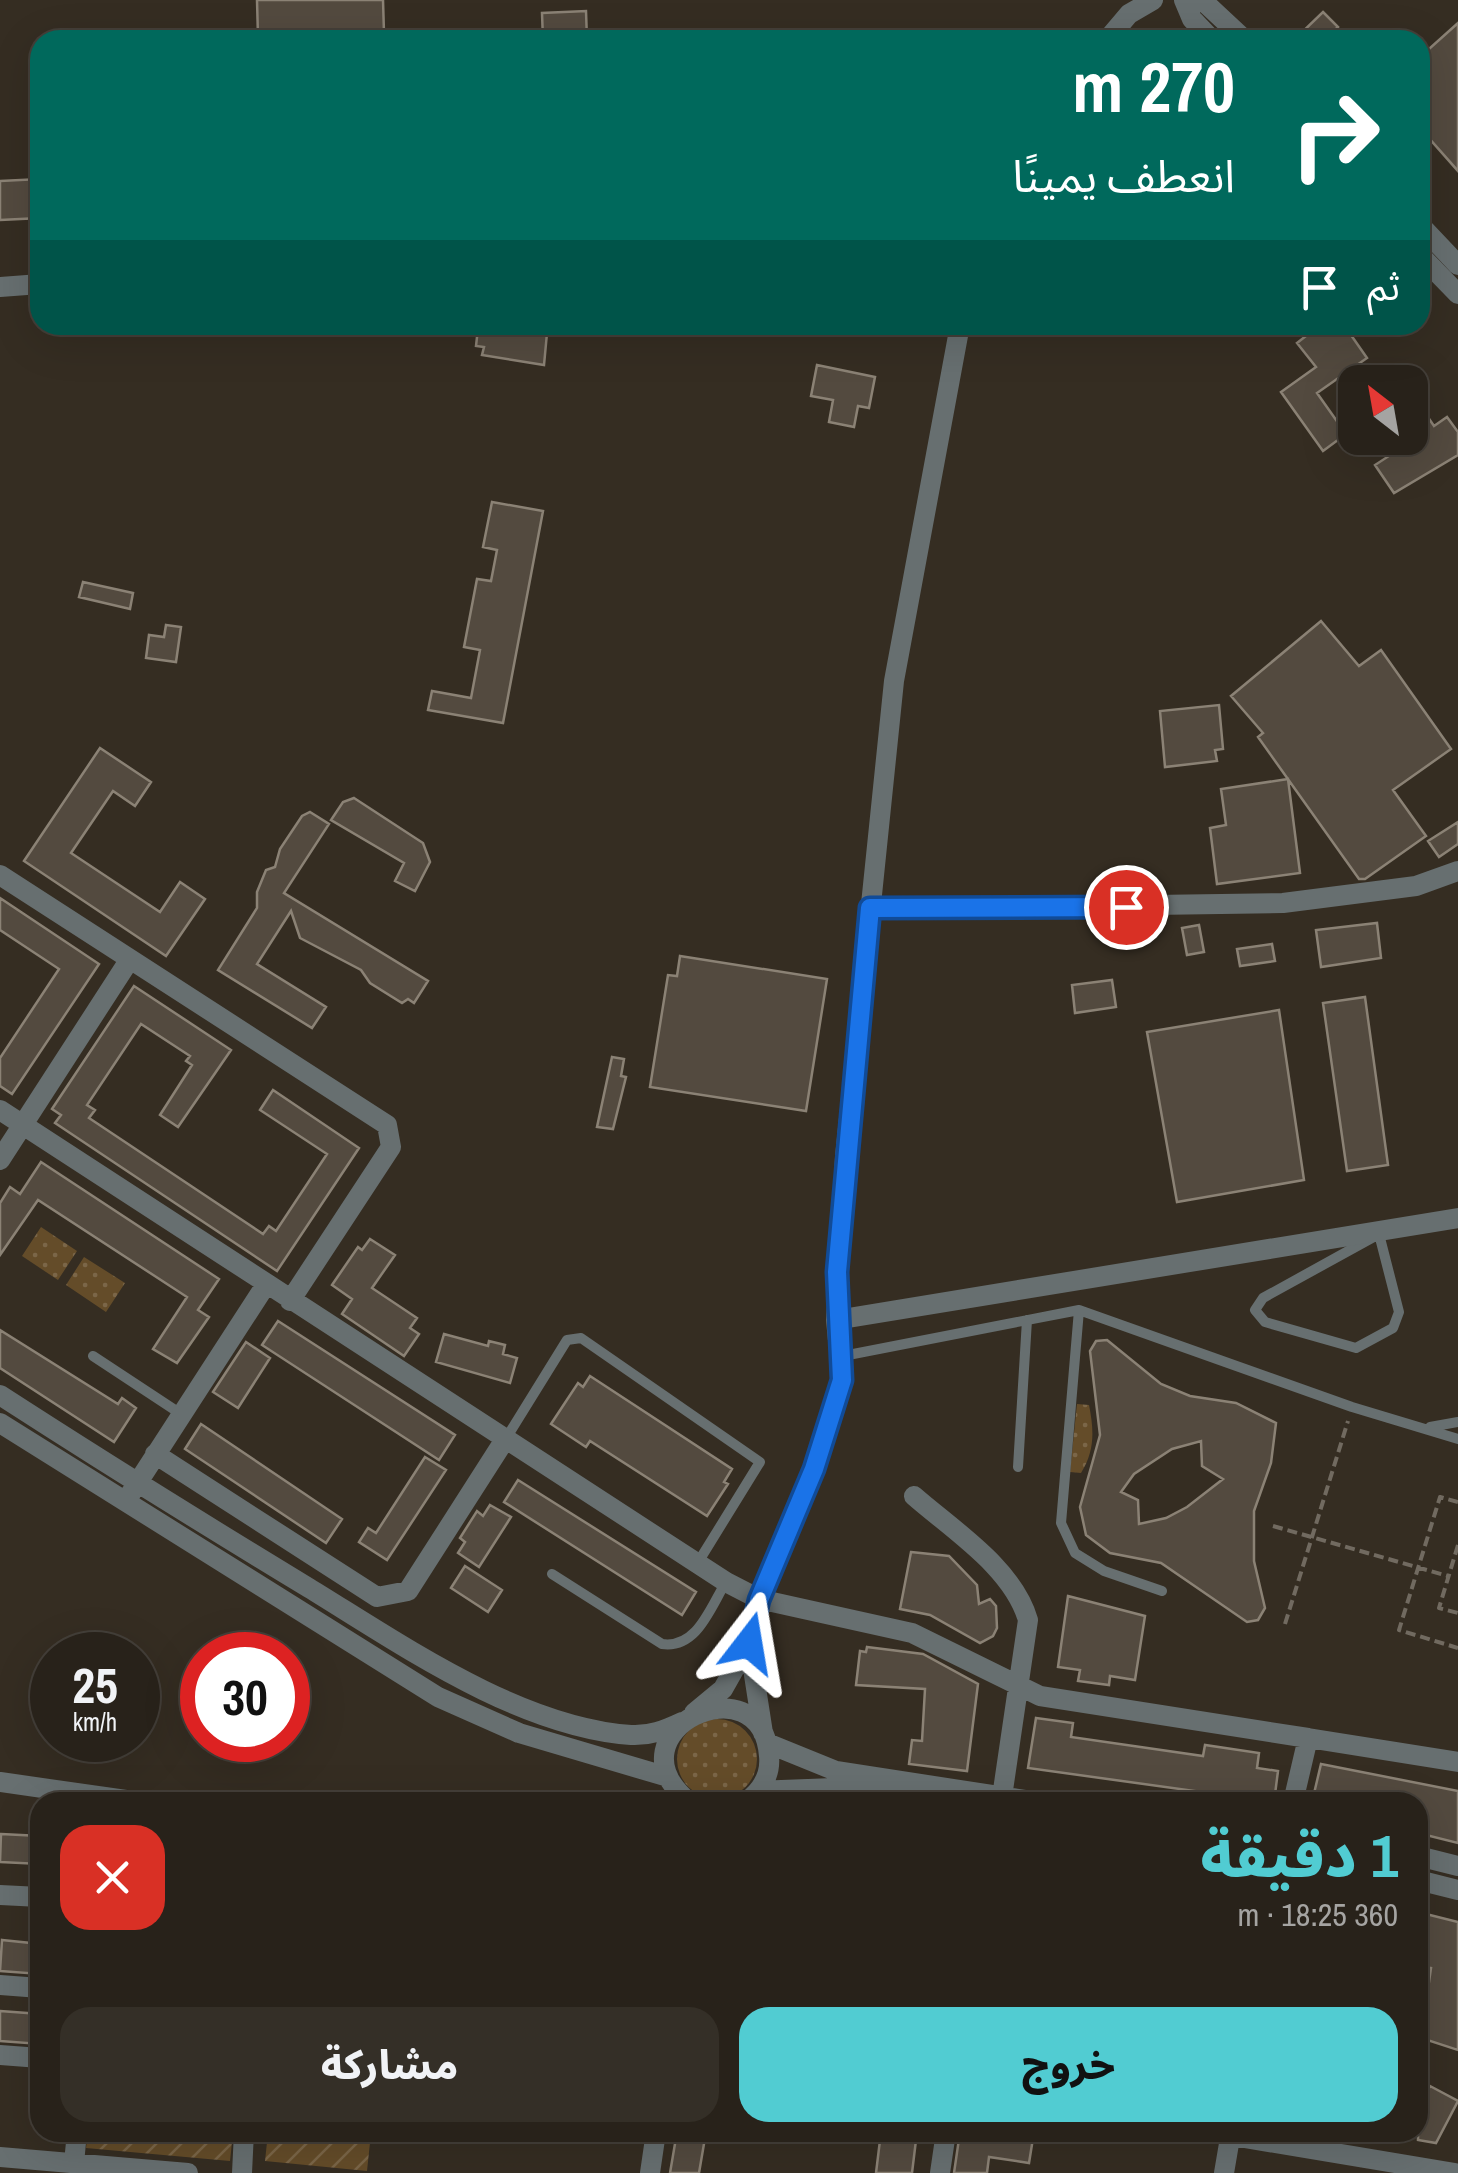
<!DOCTYPE html>
<html lang="ar">
<meta charset="utf-8">
<style>
:root{--surface:#28221a;--page:#342f27;--text:#f1f3f6;--muted:#a5a4a2;--line:#443f39;--accent:#51ccd2}
body{margin:0;font-family:"Archivo Narrow","Noto Sans Arabic",sans-serif;background:var(--page);color:var(--text);direction:rtl;height:100vh;display:flex;flex-direction:column;font-size:38px;white-space:nowrap}
*{box-sizing:border-box;margin:0}
p{font-size:32px;color:var(--muted)}
.icon{flex:none;width:55px;height:55px;fill:none;stroke:currentColor;stroke-width:2;stroke-linecap:round;stroke-linejoin:round}
.map{position:relative;flex:1;overflow:hidden;direction:ltr}
.details{position:absolute;left:30px;top:1792px;width:1398px;height:350px;display:flex;flex-direction:column;background:var(--surface);border-radius:30px;box-shadow:0 10px 40px #0002,0 0 0 2px var(--line);direction:rtl}
.details>*{flex:none}
.top-card{position:absolute;left:30px;top:30px;width:1400px;height:305px;border-radius:30px;box-shadow:0 10px 40px #0002,0 0 0 2px var(--line);direction:rtl;background:#00695c;color:#fff;overflow:hidden}
.needle{width:65px;rotate:329deg}
.buttons{position:absolute;left:1338px;top:365px;display:grid;gap:20px}
.buttons a{display:grid;place-items:center;width:90px;height:90px;border-radius:20px;background:var(--surface);box-shadow:0 10px 40px #0002,0 0 0 2px var(--line);font-size:50px}
.speed{position:absolute;left:30px;top:1632px;display:flex;gap:20px;font-size:50px;font-weight:700;text-align:center}
.speed>*{display:grid;place-content:center;width:130px;height:130px;border-radius:50%;background:var(--surface);box-shadow:0 10px 40px #0002,0 0 0 2px var(--line);line-height:1}
.speed small{font-size:25px;font-weight:400}
.speed .limit{border:15px solid #d22;background:#fff;color:#111}
.pin{position:absolute;display:grid;place-items:center;width:85px;height:85px;color:#fff;margin:-42px;border:5px solid #fff;border-radius:50%;box-shadow:0 2px 10px #0007}
.me{position:absolute;width:110px;margin:-55px;rotate:14deg;stroke-linejoin:round;filter:drop-shadow(0 0 8px #0008)}
.turn{display:flex;align-items:center;gap:35px;height:210px;padding:0 30px;font-size:45px}
.turn .icon{width:130px;height:130px;stroke-width:2.5}
.turn b{display:block;font-size:70px;line-height:85px}
.then{display:flex;align-items:center;height:95px;padding:0 30px;background:#0003;gap:20px;font-size:38px}
.round{display:grid;place-items:center;flex:none;width:105px;height:105px;border-radius:30px;background:var(--page)}
.head{display:flex;align-items:center;justify-content:space-between;height:170px;padding:0 30px}
h1{font-size:60px;font-weight:800;line-height:75px;color:var(--accent)}
.button{display:flex;gap:20px;margin-top:auto;padding:20px 30px}
.button a{flex:1;height:115px;border-radius:30px;background:var(--accent);color:#111;font-size:40px;font-weight:800;line-height:115px;text-align:center}
.button a+a{background:var(--page);color:var(--text)}
.map>svg:first-child{display:block}
.grass{fill:url(#grass-dots)}
.garden{fill:url(#garden-furrows)}
.building{fill:#534a3f;stroke:#8b8275;stroke-width:2.5;fill-rule:evenodd}
.lines{fill:none;stroke-linecap:round;stroke-linejoin:round}
.path{stroke:#716a60;stroke-width:4;stroke-dasharray:10 5;stroke-linecap:butt}
.lane{stroke:#676f70;stroke-width:10}
.street{stroke:#676f70;stroke-width:20}
.route-casing{stroke:#114b97;stroke-width:25}
.route{stroke:#1a73e8;stroke-width:18}
</style>
<div class="map">
<svg width="1458" height="2173" viewBox="0 0 1458 2173">
<defs>
<pattern id="grass-dots" width="8" height="8" patternUnits="userSpaceOnUse" patternTransform="scale(2.5)"><rect width="8" height="8" fill="#644c29"/><path d="M2 2h.1M6 6h.1" fill="none" stroke="#7b6648" stroke-width="1.8" stroke-linecap="round"/></pattern>
<pattern id="garden-furrows" width="10" height="10" patternUnits="userSpaceOnUse" patternTransform="scale(2.5)"><rect width="10" height="10" fill="#644c29"/><path d="M-1 1l2-2M0 10L10 0M9 11l2-2" fill="none" stroke="#7b6648"/></pattern>
</defs>
<rect width="100%" height="100%" fill="#352d22"/>
<!-- grass -->
<path class="grass" d="M41,1227L77,1251L58,1280L22,1256Z
M84,1257L125,1283L106,1312L66,1285Z
M1077,1404L1089,1405C1094,1430 1095,1451 1081,1473L1070,1472Z
M677 1759a40 40 0 1 1 80 0a40 40 0 1 1-80 0Z"/>
<!-- garden -->
<path class="garden" d="M88,2133H233L230,2161L86,2148Z
M268,2133H371L367,2171L265,2161Z"/>
<!-- building -->
<path class="building" d="M257,0H383L384,33L258,37Z
M586,11L587,40H543L542,13Z
M1323,12L1338,27L1324,40H1294Z
M1458,23V171L1420,128V57Z
M40,179V218L0,220V181Z
M1320,325H1344L1367,358L1317,393L1346,434L1323,451L1281,392L1316,367L1297,343Z
M478,328L547,333L544,365L482,355L484,347L476,346Z
M817,365L875,377L869,408L858,406L854,427L829,422L833,400L811,396Z
M1410,391L1434,426L1447,417L1458,432V455L1394,493L1375,465L1392,454L1381,438H1410Z
M492,502L543,511L503,723L428,710L432,691L471,698L480,650L464,647L477,579L491,581L497,550L483,547Z
M83,582L133,593L130,609L79,597Z
M1321,621L1359,666L1381,650L1451,749L1393,790L1426,836L1365,879H1359L1258,737L1263,733L1231,696Z
M166,625L181,627L176,662L146,658L149,635L164,637Z
M1219,705L1223,749L1215,750L1217,761L1165,767L1160,711Z
M100,748L151,782L135,806L113,791L71,853L160,912L180,882L205,899L166,956L24,861Z
M1288,779L1300,873L1217,884L1210,828L1226,825L1221,789Z
M354,798L423,843L430,862L415,891L395,881L404,863L331,820L343,802Z
M310,812L329,824L284,893L428,981L414,1003L408,999L402,1003L370,983L361,970L300,938L291,911L257,964L326,1007L312,1028L218,970L257,908V892L266,870L275,867L280,849L302,816Z
M1458,822V844L1439,857L1428,841Z
M0,898L99,964L12,1094L0,1086V1058L59,969L0,930Z
M1377,923L1381,958L1321,967L1316,930Z
M1199,925L1204,952L1187,955L1182,928Z
M1272,944L1275,961L1240,966L1237,949Z
M680,956L827,979L806,1111L650,1087L668,975L677,976Z
M1112,980L1116,1007L1075,1013L1072,985Z
M134,986L231,1050L178,1127L160,1115L192,1065L186,1061L190,1056L141,1024L87,1105L95,1110L89,1118L263,1234L269,1226L276,1231L327,1154L260,1110L273,1090L359,1148L277,1271L55,1123L61,1115L52,1109Z
M1365,997L1388,1165L1347,1171L1323,1003Z
M1279,1010L1304,1180L1177,1202L1147,1032Z
M612,1057L624,1059L621,1076L626,1077L613,1129L597,1127Z
M41,1162L219,1279L198,1310L209,1317L177,1363L153,1349L187,1297L38,1200L0,1255V1203L10,1187L20,1194Z
M370,1239L395,1255L372,1288L417,1318L410,1328L419,1334L404,1356L342,1314L352,1299L332,1285L358,1247L362,1250Z
M278,1321L455,1435L439,1460L262,1345Z
M0,1330L118,1404L122,1398L136,1408L114,1442L0,1368Z
M444,1334L488,1346L489,1341L505,1345L503,1354L517,1358L510,1383L436,1362Z
M1107,1340L1161,1384L1190,1396L1236,1403L1276,1423L1271,1463L1254,1511V1561L1265,1608L1258,1620L1247,1622L1161,1563L1110,1553L1086,1535L1080,1507L1100,1435L1090,1351L1096,1341ZM1201,1441L1202,1466L1223,1479L1187,1507L1166,1518L1139,1524L1138,1500L1121,1492L1134,1474L1172,1449Z
M246,1342L270,1358L238,1408L213,1392Z
M590,1376L732,1469L724,1482L728,1484L707,1516L590,1441L586,1447L551,1424L578,1383L583,1387Z
M201,1424L342,1519L326,1543L185,1449Z
M425,1457L446,1470L387,1560L359,1542L368,1528L376,1533Z
M518,1480L696,1592L682,1615L504,1502Z
M490,1505L511,1517L479,1567L458,1553L465,1542L460,1538L477,1511L483,1516Z
M911,1552L949,1556L977,1585L979,1604L990,1599L996,1606L997,1628L993,1636L980,1643L930,1615L900,1609Z
M465,1566L502,1590L488,1612L451,1588Z
M1068,1596L1145,1616L1135,1680L1110,1676L1109,1685L1078,1681L1080,1670L1058,1667Z
M867,1647L923,1654L978,1684L967,1771L909,1764L912,1740L922,1741L925,1689L856,1685L860,1651L866,1652Z
M1036,1718L1073,1723L1071,1737L1203,1756L1205,1745L1259,1753L1257,1768L1278,1771L1274,1802L1028,1768Z
M1321,1764L1458,1791V1843L1418,1833V1802H1312Z
M1,1834L40,1836V1864L0,1862Z
M1418,1912L1458,1922V2050L1421,2038L1431,1968L1418,1966Z
M2,1940L40,1944V1974L0,1971Z
M0,2011L40,2014V2044L0,2041Z
M1430,2086L1458,2101L1436,2143L1418,2140V2110Z
M677,2132H706L699,2173H670Z
M881,2132H917L912,2173H876Z
M960,2132H1034L1029,2163L989,2157L987,2173H954Z"/>
<g class="lines">
<!-- path -->
<path class="path" d="M1458,1502L1440,1497L1399,1630L1458,1648
M1273,1526L1448,1576
M1458,1545L1439,1608L1458,1613
M1285,1624L1348,1421"/>
<!-- lane -->
<path class="lane" d="M1379,1234L1399,1312L1393,1328L1356,1348L1265,1322L1255,1310L1263,1298Z
M1079,1310L1061,1523L1075,1553L1104,1571L1162,1591
M93,1356L181,1414
M843,1356L1079,1310L1352,1407L1458,1439
M1430,1427L1458,1422
M505,1440L567,1340L581,1338L760,1462L697,1564
M1018,1467L1027,1320
M552,1574L662,1644C697,1649 710,1608 726,1582"/>
<!-- street -->
<path class="street" d="M1184,0L1192,19L1212,40
M1202,0L1245,40
M1107,40L1129,14L1153,0
M1420,225L1458,265
M1420,255L1458,294
M0,287L40,284
M0,875L387,1125L391,1147L290,1301
M870,909L1283,903L1416,886L1458,871
M0,1110L726,1582L759,1599L912,1633L1040,1696L1308,1738L1293,1802
M0,1160L130,959
M836,1320L1458,1218
M0,1395C102,1461 205,1525 309,1588C402,1645 519,1727 631,1735C650,1736 665,1730 682,1722
M0,1423L438,1697L519,1733L668,1777
M155,1454L377,1597L408,1591L504,1441
M131,1493L265,1286
M914,1496C954,1531 1013,1568 1028,1620L1002,1797
M749,1643L763,1733
M694,1713L723,1689L749,1643L759,1599L814,1469L842,1381L836,1320L845,1157L894,681L960,325
M1308,1738L1458,1762
M767,1743L836,1771L1038,1802
M0,1782L140,1802
M759,1791L833,1788L915,1802
M689,1802C604,1731 762,1658 769,1756C771,1775 761,1791 746,1802
M1418,1856L1458,1866
M1418,1880L1458,1890
M0,1895L40,1897
M0,1985L40,1988
M0,2055L40,2058
M1209,2132L1455,2173
M0,2157L188,2173
M74,2163L77,2132
M242,2173L244,2132
M650,2173L656,2132
M940,2173L946,2132
M1224,2173L1231,2132"/>
</g>
<g class="lines">
<defs>
<path id="route" d="M749,1643L759,1600L814,1469L842,1380L837,1272L870,908L1126,907"/>
</defs>
<!-- route casing -->
<use href="#route" class="route-casing"/>
<!-- route -->
<use href="#route" class="route"/>
</g>
</svg>
<div class="buttons">
<a><svg class="needle" viewBox="-14 -14 28 28"><path d="M0-13l5 13h-10z" fill="#e53935"/><path d="M0 13l5-13h-10z" fill="#a5a4a2"/></svg></a>
</div>
<div class="speed"><div>25<small>km/h</small></div><div class="limit">30</div></div>
<div class="pin" style="left:1126px;top:907px;background:#d93025"><svg class="icon" aria-label="arrive" viewBox="0 0 24 24"><path d="M6 21V4h12l-3 4 3 4H6"/></svg></div>
<svg class="me" style="left:749px;top:1643px" viewBox="-20 -20 40 40"><path d="M0-17L14 15 0 8-14 15z" fill="#1a73e8" stroke="#fff" stroke-width="4"/></svg>
<div class="top-card">
<div class="turn"><svg class="icon" aria-label="right" viewBox="0 0 24 24"><path d="M7 20v-9h11M14 6l5 5-5 5"/></svg><div><b>270 m</b>انعطف يمينًا</div></div>
<div class="then">ثم<svg class="icon" aria-label="arrive" viewBox="0 0 24 24"><path d="M6 21V4h12l-3 4 3 4H6"/></svg></div>
</div>
<section class="details">
<div class="head"><div><h1>1 دقيقة</h1><p>360 m · 18:25</p></div><a class="round" style="background:#d93025;color:#fff"><svg class="icon" aria-label="close" viewBox="0 0 24 24"><path d="M6 6l12 12M18 6L6 18"/></svg></a></div>
<div class="button"><a>خروج</a><a>مشاركة</a></div>
</section>
</div>
